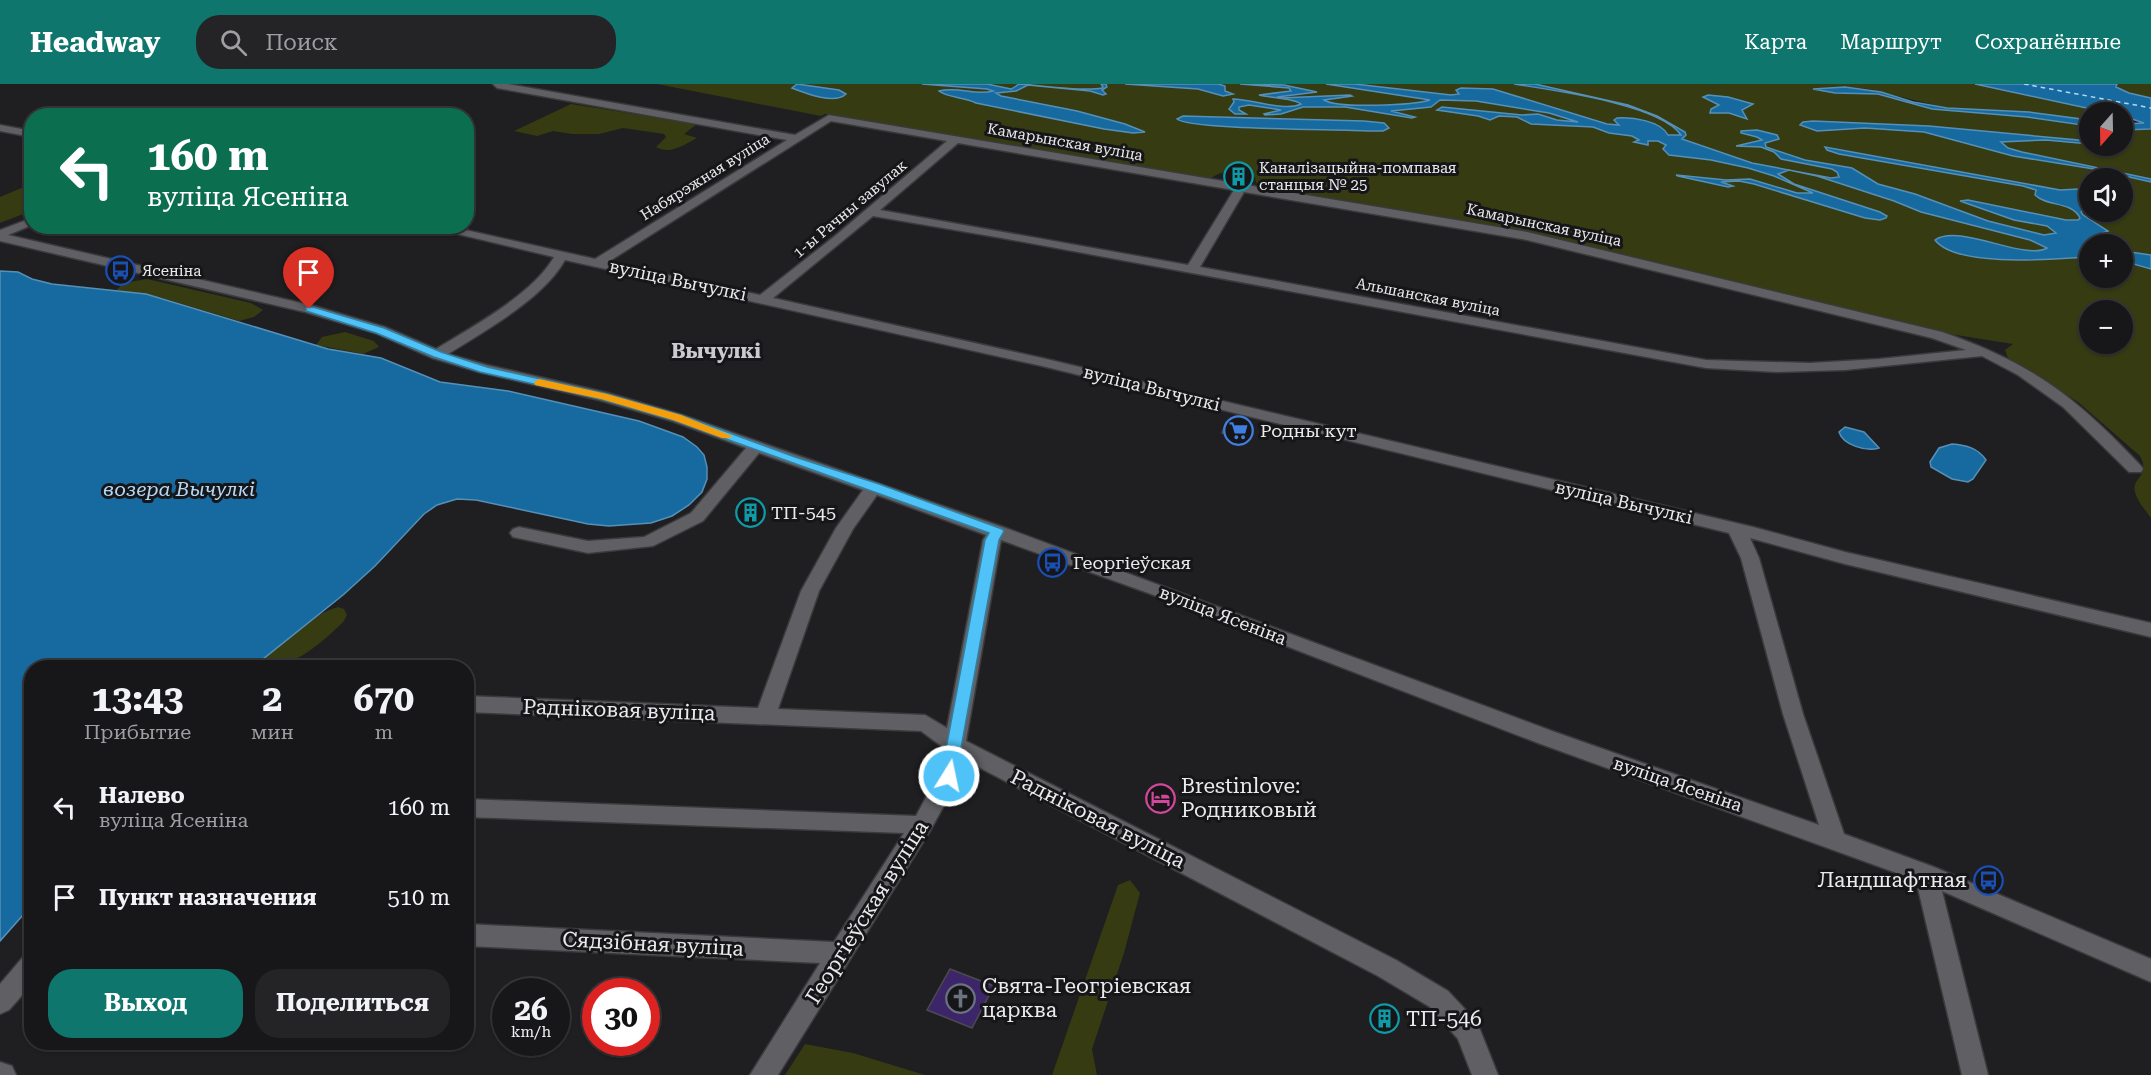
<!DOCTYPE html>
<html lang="ru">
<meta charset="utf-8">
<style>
:root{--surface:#171619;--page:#242326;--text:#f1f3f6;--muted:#9e9fa2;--line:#363538;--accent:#0f766e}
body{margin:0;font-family:"Roboto Serif",serif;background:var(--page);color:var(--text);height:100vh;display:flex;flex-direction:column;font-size:22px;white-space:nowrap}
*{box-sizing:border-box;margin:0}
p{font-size:20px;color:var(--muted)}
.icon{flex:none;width:33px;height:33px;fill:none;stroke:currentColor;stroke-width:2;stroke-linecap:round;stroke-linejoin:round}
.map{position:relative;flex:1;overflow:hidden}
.sheet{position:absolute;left:24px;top:576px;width:450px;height:390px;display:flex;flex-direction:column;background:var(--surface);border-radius:24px;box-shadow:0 2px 4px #0004,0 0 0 2px var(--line)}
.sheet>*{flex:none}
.hud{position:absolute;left:24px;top:24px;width:450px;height:126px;border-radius:24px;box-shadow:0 2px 4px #0004,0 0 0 2px var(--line);background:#0b6e4f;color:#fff;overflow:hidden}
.needle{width:39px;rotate:200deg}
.buttons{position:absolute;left:2079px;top:18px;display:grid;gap:12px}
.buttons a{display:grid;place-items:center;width:54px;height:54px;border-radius:50%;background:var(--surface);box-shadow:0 2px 4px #0004,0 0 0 2px var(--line);font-size:30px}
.speed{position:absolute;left:492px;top:894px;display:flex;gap:12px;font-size:30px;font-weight:700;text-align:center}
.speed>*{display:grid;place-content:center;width:78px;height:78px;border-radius:50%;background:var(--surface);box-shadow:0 2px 4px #0004,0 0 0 2px var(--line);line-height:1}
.speed small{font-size:15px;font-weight:400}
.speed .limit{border:9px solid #d22;background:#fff;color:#111}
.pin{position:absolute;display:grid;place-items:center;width:51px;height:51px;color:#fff;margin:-62px -26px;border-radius:50% 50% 50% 0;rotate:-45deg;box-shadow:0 0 6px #0007}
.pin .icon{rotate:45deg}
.me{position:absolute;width:66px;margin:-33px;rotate:10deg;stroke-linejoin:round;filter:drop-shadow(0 0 4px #0008)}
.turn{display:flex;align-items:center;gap:21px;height:126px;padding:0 24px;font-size:27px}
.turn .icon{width:78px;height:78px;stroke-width:2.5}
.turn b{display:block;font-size:42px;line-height:51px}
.eta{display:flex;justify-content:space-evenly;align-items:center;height:102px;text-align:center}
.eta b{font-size:36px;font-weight:700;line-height:42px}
.primary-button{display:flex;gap:12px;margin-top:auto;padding:12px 24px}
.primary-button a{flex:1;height:69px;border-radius:24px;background:var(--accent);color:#fff;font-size:24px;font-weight:700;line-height:69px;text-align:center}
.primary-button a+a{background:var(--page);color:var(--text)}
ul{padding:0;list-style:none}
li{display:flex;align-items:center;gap:18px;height:90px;padding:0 24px}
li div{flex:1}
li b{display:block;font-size:22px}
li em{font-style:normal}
header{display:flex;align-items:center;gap:36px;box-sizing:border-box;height:84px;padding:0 30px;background:var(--accent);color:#fff}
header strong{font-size:28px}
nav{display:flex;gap:33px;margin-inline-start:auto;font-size:21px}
.search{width:420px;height:54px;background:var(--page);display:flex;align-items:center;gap:15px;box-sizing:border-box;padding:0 21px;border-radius:24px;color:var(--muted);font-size:22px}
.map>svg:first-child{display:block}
.green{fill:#363b12;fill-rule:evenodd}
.water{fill:#176aa0;stroke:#5690b7;stroke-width:1.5}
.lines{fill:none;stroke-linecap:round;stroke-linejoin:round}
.ferry{stroke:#b3d8f6;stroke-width:1.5;stroke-dasharray:4.5 4;stroke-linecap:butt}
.building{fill:#3d2569;stroke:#4b4b4e;stroke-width:1.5}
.minor-casing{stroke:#3a3a3c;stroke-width:3}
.minor{fill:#605f63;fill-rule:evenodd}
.route{fill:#4fc3f7;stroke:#337fa1;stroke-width:1.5}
.slow{fill:#f59e0b}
.labels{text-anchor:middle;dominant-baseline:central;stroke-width:6;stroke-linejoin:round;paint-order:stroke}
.far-street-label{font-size:15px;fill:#eae9ec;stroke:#161518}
.far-poi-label{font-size:15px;fill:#eae9ec;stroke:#161518;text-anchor:start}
.street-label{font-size:18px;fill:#eae9ec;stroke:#161518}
.poi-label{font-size:18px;fill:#eae9ec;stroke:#161518;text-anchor:start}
.far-district-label{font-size:20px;font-weight:bold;fill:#cbcace;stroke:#161518}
.water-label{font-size:20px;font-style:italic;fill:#b3d8f6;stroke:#161518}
.near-street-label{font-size:21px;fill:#eae9ec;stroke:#161518}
.near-poi-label{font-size:21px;fill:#eae9ec;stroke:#161518;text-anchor:start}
</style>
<header>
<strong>Headway</strong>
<div class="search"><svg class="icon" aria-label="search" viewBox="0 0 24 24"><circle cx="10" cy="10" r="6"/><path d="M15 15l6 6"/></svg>Поиск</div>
<nav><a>Карта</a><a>Маршрут</a><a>Сохранённые</a></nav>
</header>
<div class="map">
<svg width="2151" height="991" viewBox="0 0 2151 991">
<rect width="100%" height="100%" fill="#1f1e21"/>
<!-- green -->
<path class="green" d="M657,0H1975L2105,28H2090L2089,36L2029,28L1947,24L1868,5L1845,3L1813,5L1835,9H1874L1932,25L2027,33L2089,42L2090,62H2122L2123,46L2151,45V434C2146,427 2137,417 2135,408C2131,393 2151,393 2140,372L2078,318L2008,274L2005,266L2013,260L1931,247L1575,160L1258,103L1254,92C1239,85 1223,85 1210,95L1008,63L825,30L821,32ZM2090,94H2122V128H2090ZM2090,160H2122V194H2090ZM2090,226H2122V260H2090Z
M2117,0H2151V14L2123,7L2115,3Z
M571,20L697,40L684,50L697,54C684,61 670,71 656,63L666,53L664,50L623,44L599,50H572L553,47L537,52L514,47Z
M31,100V127L0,139V113Z
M147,195L251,219L263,226L254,233L239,237L162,214L116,206L124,199Z
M345,248L374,257L379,263L363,270L316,261L322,253Z
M338,523L344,525L347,531L344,537C327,554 289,590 264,579L263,575C281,558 314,529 338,523Z
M1130,796L1140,809L1124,869L1092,965L1097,991H1052L1118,801Z
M805,960L853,969L925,991H785Z"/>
<!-- water -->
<path class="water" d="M797,0L839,6L846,10C835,21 805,9 792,4Z
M922,0H987L1011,5C1014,4 1016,2 1019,0C1030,0 1081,8 1102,4L1103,3L1101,0H1106L1107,3L1102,6L1106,10L1103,11L1090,7L1028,1L1016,7L996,9L1001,12L1077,27L1125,40L1145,48L1133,49L1104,45L976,19C964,13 948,14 939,7C958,2 975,12 993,7L987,5Z
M1125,0H1218L1225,2V7L1233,10L1223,12L1198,5Z
M1240,0L1284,1L1317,8L1277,13L1280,14L1350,11L1352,12L1324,16C1338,25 1414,21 1430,16L1326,0H1355L1451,11L1459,10L1456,6L1461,4L1493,5L1607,40L1619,41L1614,36L1617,34C1633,33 1661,37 1668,51H1681C1660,20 1551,6 1514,0H1535L1628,21L1657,32L1685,48L1686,51L1682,55L1752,79L1831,94L1839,93L1837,88L1832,85L1781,75L1774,68L1761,63L1736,62L1762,56L1757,53L1741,49V47L1757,46L1777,51L1779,55L1765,59L1766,63L1805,76L1852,84L1878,100L1915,110L1988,137L2044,151L2056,149L2047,142L2014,136L1960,117L1968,116L2066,136H2078L2080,134C2072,117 2047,123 2035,111L2036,106L2023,102L1839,70L1827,66L1825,63L2060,106L2079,105L2085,109L2082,114L2085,124L2081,128L2083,131L2108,147L2095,152L2105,160H2090L2089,173C2056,175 1956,184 1935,156C1959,139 2024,177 2047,164L2030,156L1921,128L1894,117L1817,92L1789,86L1778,90L1794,100L1880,128L1887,132L1886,134L1880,136L1865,134L1754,100L1739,97L1721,98L1733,102L1728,103L1678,92L1676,91L1726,96L1750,95L1797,109H1813L1774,92L1748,84L1711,76L1669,71L1663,65L1666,61L1658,57H1648V61L1634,58L1639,56L1632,52L1609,49L1593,43L1531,40L1517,33L1499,32L1490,36L1478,32L1437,26L1442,23L1522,31L1538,30L1557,36L1578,38L1549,29L1476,17L1440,16L1431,23L1391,27L1415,33L1412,34L1345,23H1303L1281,30L1265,31L1264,30L1281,26L1249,21L1239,23V26L1246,30H1235L1229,25L1234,18L1233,15C1252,15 1284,28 1301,20C1294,14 1270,14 1259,11L1291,7L1289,4Z
M1975,0H2117L2116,3L2129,9L2151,14V45L2123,46V40L2144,39L2123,32L2122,28H2105Z
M1845,3L1881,8L1913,18L1947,24L2029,28L2089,36V42L2027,33L1932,25L1878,10L1835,9L1813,5Z
M1708,11L1728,13L1753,20L1742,26L1747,35L1729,29H1710L1711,25L1719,21L1703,13Z
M1183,32L1364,37L1384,39L1389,44L1383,47H1368C1339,45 1190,46 1177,35Z
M1813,37L1929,42L2089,57V60L2046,56L2001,58L2008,64L2022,68L2151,95V98L2094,85L2013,72L1924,48L1865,44L1817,47L1800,41L1803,38Z
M2123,167L2151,171V185L2123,177Z
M0,187L18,188L32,195L52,200L146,210L328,265L381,274L440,298L508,307L639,337L683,353L697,363L704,371L707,383V395L702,408L689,421L672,432L651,439L609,442L588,440L476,416L457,415L437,421L424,430L375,482L343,511L253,583L32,584L31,822L0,857Z
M1845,343L1864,348L1879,364C1866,368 1843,361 1839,348Z
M1952,360C1966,361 1978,364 1986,376L1973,395L1968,398L1952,395L1931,383L1930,378L1939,364Z"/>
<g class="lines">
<!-- ferry -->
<path class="ferry" d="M2024,0L2151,24"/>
</g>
<!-- building -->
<path class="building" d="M1226,338L1252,343L1248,353L1222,349Z
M950,885L994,902L972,944L927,926Z
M1376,923L1396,929L1394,946L1373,940Z"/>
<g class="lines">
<defs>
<path id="minor" d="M493,0H508L795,51L829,31L1527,148L1942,248C2032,279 2076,313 2141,382L2143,385L2141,388H2129L2063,323L2018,291L1982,272L1845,286L1776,288L1706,284L1002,154L873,132L773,214L1042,274L1753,443L1845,468L2151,539V553L1845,480L1750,454L1759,474L1803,630L1844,750L1934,783L2151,875V898L1942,807L1988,991H1962L1916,796L1538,659L1151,510L1001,456L966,657L1396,876L1448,907L1477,938L1498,991H1472L1458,955L1430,923L1378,892L963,675L960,692L930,747L778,991H750L820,879L466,862V840L834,858L904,749L466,733V715L916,732L938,691L944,664L921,647L466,628V612L758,624L801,507L836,444L863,406L759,369L703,437L653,462L588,469L513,453L510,449L513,445L519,443L588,457L644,453L691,429L746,364L672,337L599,316L479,288L432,274L375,249L305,228L0,157V146L32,134V141L8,151L314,222L385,243L436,265C473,242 532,211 554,173L424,142H448L595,175L787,56L497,4ZM831,37L947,57L835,152L760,211L608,178ZM958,59L1234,106L1188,181L880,126ZM1244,108L1527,156L1932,254L1966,266L1879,275L1810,279L1706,276L1200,183ZM565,176L1042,282L1729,449L1741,474L1783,630L1819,741L1552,647L1003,443L682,331L608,309L487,281L448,270C486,246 543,215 565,176ZM877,411L986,451L983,456L947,644L925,631L778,625L819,507L853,445Z
M0,41L32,47V53L0,47Z
M32,870V900L9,926L0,930V900L23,873Z
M0,978L12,982L16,991H0Z"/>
</defs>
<!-- minor casing -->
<use href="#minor" class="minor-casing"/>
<!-- minor -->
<use href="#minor" class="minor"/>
</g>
<!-- route -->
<path class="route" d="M306,223H313L384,244L441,268L487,283L607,310L681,331L795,373L879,400L1002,445L1004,447L999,456L955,697L949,699L943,697L941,692L985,456L989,449L673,336L601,315L480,288L434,273L376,249L306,227Z"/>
<!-- slow -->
<path class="slow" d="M539,295L607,310L681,331L732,352L730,354H722L673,336L601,315L535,301L534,298Z"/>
<!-- icons -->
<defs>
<symbol id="building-ring" viewBox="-11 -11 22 22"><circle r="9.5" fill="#161518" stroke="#0f9aa8" stroke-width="1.5"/><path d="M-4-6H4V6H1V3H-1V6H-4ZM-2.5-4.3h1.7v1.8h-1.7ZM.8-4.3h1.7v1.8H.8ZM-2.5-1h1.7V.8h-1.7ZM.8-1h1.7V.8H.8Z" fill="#0f9aa8"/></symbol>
<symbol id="bus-ring" viewBox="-11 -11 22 22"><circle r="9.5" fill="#161518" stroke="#1a4fb4" stroke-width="1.5"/><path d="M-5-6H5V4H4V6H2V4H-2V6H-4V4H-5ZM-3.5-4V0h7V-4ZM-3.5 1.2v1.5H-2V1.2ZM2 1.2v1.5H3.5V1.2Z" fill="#1a4fb4"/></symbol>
<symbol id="supermarket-ring" viewBox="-11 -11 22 22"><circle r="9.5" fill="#161518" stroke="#3f7fe0" stroke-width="1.5"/><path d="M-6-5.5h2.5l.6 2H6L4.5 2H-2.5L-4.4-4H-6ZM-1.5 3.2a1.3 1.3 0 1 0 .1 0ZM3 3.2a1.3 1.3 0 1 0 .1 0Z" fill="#3f7fe0"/></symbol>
<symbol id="hotel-ring" viewBox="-11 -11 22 22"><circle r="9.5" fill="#161518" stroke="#d1479c" stroke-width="1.5"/><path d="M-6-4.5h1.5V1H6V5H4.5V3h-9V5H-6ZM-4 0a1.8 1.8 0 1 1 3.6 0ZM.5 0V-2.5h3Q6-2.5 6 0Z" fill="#d1479c"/></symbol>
<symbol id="church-ring" viewBox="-11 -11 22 22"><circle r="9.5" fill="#161518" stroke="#6b7280" stroke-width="1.5"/><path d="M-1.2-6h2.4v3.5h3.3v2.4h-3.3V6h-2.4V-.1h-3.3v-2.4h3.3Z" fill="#6b7280"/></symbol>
</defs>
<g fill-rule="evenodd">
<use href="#building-ring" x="1222" y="76" width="33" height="33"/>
<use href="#bus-ring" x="104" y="170" width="33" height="33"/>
<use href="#supermarket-ring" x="1222" y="330" width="33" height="33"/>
<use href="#building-ring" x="734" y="412" width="33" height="33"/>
<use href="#bus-ring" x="1036" y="462" width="33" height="33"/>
<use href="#hotel-ring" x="1144" y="698" width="33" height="33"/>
<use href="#bus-ring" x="1972" y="780" width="33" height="33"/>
<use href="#church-ring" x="944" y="898" width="33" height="33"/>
<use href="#building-ring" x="1368" y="918" width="33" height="33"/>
</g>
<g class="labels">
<!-- far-street labels -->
<g class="far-street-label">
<text transform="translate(1065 58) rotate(10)">Камарынская вуліца</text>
<text transform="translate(705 93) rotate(-32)">Набярэжная вуліца</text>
<text transform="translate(850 125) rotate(-40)">1-ы Рачны завулак</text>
<text transform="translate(1544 141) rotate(12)">Камарынская вуліца</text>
<text transform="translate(1428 213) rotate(11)">Альшанская вуліца</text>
</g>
<!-- far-poi labels -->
<g class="far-poi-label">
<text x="1259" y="84">Каналізацыйна-помпавая<tspan x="1259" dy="17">станцыя № 25</tspan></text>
<text x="142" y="187">Ясеніна</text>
</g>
<!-- street labels -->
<g class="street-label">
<text transform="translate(678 196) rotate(12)">вуліца Вычулкі</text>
<text transform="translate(1152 304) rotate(14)">вуліца Вычулкі</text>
<text transform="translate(1624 418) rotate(13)">вуліца Вычулкі</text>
<text transform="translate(1223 531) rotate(21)">вуліца Ясеніна</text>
<text transform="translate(1678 700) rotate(19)">вуліца Ясеніна</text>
</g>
<!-- poi labels -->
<g class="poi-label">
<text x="1260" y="346">Родны кут</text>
<text x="771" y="428">ТП-545</text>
<text x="1073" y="478">Георгіеўская</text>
</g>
<!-- far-district labels -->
<g class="far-district-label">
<text x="716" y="267">Вычулкі</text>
</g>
<!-- water labels -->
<g class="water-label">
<text x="179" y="405">возера Вычулкі</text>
</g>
<!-- near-street labels -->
<g class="near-street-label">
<text transform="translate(619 626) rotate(2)">Радніковая вуліца</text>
<text transform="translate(1098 735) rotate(27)">Радніковая вуліца</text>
<text transform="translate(867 828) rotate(-58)">Георгіеўская вуліца</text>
<text transform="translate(653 860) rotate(3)">Сядзібная вуліца</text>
</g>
<!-- near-poi labels -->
<g class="near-poi-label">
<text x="1181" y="702">Brestinlove:<tspan x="1181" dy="24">Родниковый</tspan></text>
<text x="1967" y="796" text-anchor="end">Ландшафтная</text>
<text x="982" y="902">Свята-Геогріевская<tspan x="982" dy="24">царква</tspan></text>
<text x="1406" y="935">ТП-546</text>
</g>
</g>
</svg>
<div class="buttons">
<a><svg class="needle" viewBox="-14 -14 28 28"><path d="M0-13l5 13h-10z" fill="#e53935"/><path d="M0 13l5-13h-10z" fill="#9e9fa2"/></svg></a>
<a><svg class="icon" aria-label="sound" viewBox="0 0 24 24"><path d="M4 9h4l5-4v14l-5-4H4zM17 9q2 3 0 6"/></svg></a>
<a>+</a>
<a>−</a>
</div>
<div class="speed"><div>26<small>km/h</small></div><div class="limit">30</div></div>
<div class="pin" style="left:309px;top:225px;background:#d93025"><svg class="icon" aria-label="arrive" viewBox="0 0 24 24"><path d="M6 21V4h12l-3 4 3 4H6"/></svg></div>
<svg class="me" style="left:949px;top:692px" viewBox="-20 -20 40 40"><circle r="17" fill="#4fc3f7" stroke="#fff" stroke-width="3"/><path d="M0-11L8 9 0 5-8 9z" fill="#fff"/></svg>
<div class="hud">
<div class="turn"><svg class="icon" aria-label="left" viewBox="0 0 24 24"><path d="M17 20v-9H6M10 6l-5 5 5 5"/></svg><div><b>160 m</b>вуліца Ясеніна</div></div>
</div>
<section class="sheet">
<div class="eta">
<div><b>13:43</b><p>Прибытие</p></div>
<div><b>2</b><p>мин</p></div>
<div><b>670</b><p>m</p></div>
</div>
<ul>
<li><svg class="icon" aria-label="left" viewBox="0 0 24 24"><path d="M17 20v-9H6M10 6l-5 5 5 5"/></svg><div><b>Налево</b><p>вуліца Ясеніна</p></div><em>160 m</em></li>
<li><svg class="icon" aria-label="arrive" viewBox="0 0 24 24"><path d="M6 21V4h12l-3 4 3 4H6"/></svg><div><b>Пункт назначения</b></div><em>510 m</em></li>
</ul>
<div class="primary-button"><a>Выход</a><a>Поделиться</a></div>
</section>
</div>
